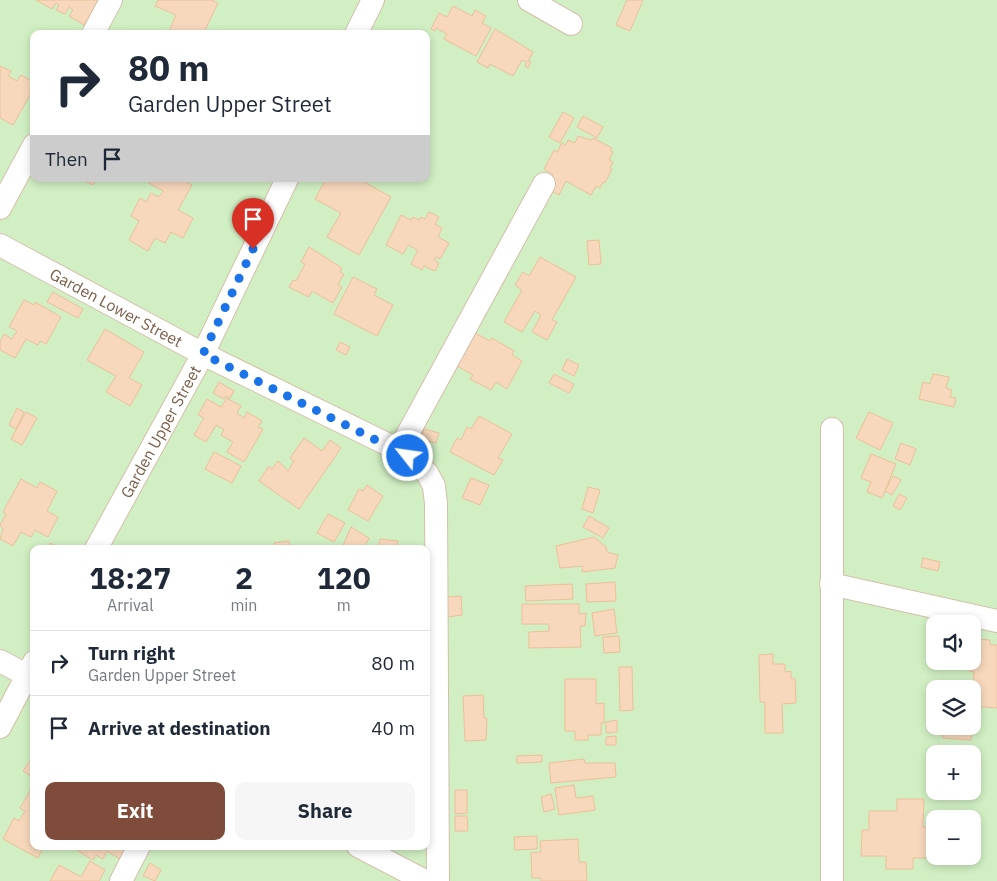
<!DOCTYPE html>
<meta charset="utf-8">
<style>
:root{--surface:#fff;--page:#f6f6f7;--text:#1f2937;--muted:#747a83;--line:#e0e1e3;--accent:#7f4c3b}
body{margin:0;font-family:"IBM Plex Sans",sans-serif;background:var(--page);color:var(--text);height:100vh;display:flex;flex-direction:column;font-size:19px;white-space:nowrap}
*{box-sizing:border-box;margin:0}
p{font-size:16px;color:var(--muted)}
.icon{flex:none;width:28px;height:28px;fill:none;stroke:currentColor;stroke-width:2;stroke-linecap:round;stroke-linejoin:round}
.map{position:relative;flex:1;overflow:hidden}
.panel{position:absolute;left:30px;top:545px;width:400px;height:305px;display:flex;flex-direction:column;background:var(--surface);border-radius:10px;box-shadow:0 2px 8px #0003}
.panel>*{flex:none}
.banner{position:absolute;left:30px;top:30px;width:400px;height:152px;border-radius:10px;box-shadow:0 2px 8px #0003;background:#fff;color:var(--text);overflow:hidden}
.tools{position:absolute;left:926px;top:615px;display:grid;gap:10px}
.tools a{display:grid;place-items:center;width:55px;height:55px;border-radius:10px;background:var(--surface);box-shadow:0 2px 8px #0003;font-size:25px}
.pin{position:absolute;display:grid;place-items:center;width:42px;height:42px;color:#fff;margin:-51px -21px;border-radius:50% 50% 50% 0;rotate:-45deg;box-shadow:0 0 5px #0007}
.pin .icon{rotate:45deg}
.me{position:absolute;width:55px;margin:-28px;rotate:300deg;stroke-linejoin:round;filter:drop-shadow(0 0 4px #0008)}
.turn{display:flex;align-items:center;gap:18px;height:105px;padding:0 15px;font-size:22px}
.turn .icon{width:65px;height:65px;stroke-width:2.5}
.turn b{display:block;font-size:35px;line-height:42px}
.then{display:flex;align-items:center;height:48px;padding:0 15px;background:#0003;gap:10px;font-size:19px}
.eta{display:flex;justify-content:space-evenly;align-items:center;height:85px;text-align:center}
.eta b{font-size:30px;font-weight:700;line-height:35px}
.cta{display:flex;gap:10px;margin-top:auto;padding:10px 15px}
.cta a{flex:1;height:58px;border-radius:10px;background:var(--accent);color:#fff;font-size:20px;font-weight:700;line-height:58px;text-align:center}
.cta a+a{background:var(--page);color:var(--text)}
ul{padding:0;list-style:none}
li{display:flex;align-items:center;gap:15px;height:65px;padding:0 15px;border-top:1px solid var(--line)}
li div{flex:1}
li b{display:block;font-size:19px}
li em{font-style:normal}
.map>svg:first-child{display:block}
.green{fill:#d1efc3;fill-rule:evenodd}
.building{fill:#f7d8bc;stroke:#ecc09a}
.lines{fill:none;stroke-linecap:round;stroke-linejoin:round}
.minor-casing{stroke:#d3c0ab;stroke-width:24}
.minor{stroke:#fff;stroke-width:22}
.route{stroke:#1a73e8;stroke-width:9;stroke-dasharray:0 16.2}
.labels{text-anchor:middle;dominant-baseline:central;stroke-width:4;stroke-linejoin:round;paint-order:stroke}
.street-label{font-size:16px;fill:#7c5f48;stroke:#fffaf0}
</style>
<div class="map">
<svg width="997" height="881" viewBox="0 0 997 881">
<rect width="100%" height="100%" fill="#fff7e7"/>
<!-- green -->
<path class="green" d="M0,0H997V881H0ZM34,34H426V179H34ZM34,549H426V846H34ZM935,624H972V661H935ZM935,689H972V726H935ZM935,754H972V791H935ZM935,819H972V856H935Z"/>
<!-- building -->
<path class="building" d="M36,0H99L84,25L69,16L73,10L69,7L65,14L56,10L59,5L56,3L52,9Z
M158,0H212L218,3L203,34L190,31L189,34H168L176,15L155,6Z
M627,0H643L630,31L616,25Z
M453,6L472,16L475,10L486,16L482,23L491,28L476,56L444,39L447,34L436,28L435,31L431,29L439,13L447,17Z
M495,29L533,52L528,61L531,62L528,68L525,66L527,62L522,60L513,76L490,64L488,68L477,62Z
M0,66L11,71L8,76L17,81L21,75L34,82V88L13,125L0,118Z
M563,112L574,118L560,143L549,137Z
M583,116L603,127L597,138L577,127Z
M578,136L591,140L593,138L612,148L610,150L613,152L609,160L613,162L610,168L612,169L605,183L603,182L600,188L596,186L591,195L566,181L559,195L546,188L553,174L544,169L554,150L557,152L562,143L566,145L568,140L575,143Z
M81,179H97L93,185Z
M152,179H182L192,185L178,210L193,218L183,238L171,232L165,243L155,238L148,251L129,240L139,221L131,216L140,198L146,202L151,193L159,197L163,191L149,183Z
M326,179H359L391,197L359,255L327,237L341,213L315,199Z
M429,212L439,217L435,224L442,228L438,237L449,243L440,259L436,257L434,260L439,263L435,271L424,266L422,270L411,264L418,250L408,245L403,254L386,245L401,215L411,220L413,217L419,220L421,217L425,219Z
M599,240L601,264L589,265L587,241Z
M309,247L342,268L340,272L344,274L338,285L342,287L333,303L312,291L309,297L289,287L293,280L296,281L305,264L301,262Z
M540,257L576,277L552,320L557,322L547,340L532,332L541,315L535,311L522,332L504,322L522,290L515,285L523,272L529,276Z
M353,277L377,289L374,295L393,305L377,336L334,314Z
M53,292L83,309L78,318L47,302Z
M24,300L34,305L35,302L61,317L46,344L40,341L38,345L26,339L15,358L0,350V342L4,334L12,339L17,331L9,327Z
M105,329L144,352L129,378L142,385L130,406L106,392L116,376L87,360Z
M475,333L490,341L492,338L514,351L512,355L522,361L507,389L496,382L491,390L470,379L473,375L457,366Z
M340,342L350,347L346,355L336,350Z
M567,359L579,365L574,376L562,370Z
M554,374L574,384L569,393L549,383Z
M933,374L949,377L946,388L952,390L950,397L956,398L954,407L919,399L923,382L930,384Z
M219,382L234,391L230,398L226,396L224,399L213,393Z
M227,398L241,406L237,413L244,418L247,412L262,421L258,427L263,429L244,462L227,452L233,442L221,435L224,430L216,425L206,442L194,435L204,418L198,415L207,399L221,407Z
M17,408L24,412L16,429L9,425Z
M26,412L37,418L22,445L11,439Z
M869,412L893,423L880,450L856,438Z
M479,416L512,434L498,458L503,460L494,475L450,452L457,438L461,440L467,427L471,429Z
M424,429L439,433L436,443L421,439Z
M304,438L322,451L330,440L341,448L299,509L259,481L269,466L272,469L278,461L288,471L294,461L290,458Z
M901,443L916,449L910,465L895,459Z
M214,452L241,466L232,483L205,469Z
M871,454L896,464L882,498L867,492L871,482L861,478Z
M893,476L901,480L892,495L885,491Z
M471,478L489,485L480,505L462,498Z
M21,479L37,488L40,482L57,491L47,511L58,517L48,537L35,530L31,537L21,532L13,546L0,539L3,529L0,525L6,514L3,512Z
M367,485L383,496L368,521L348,510L359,489L363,491Z
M588,487L600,490L593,513L582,509Z
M899,494L907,498L900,510L893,506Z
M328,514L345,523L334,542L317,533Z
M589,516L609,528L603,538L583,527Z
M351,527L369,538L363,549H329L330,546L342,548Z
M594,537L606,547L607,552L618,555L615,568L582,572L583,566L560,568L556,546Z
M380,539L398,541L396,549H378Z
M289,541L290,549H274V543Z
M50,543L61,549H47Z
M923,558L940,562L938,571L921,567Z
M615,582L616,601L587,602L586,584Z
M572,584L573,599L526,601L525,586Z
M461,596L462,615L447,617L446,597Z
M522,604H579V614L586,613L585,626H580L581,647L529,648V632L549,631V624H522Z
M614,609L617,633L595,636L592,613Z
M619,636L620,652L604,653L603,637Z
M977,639L990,640V645H997V708L972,706L974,672L969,671V661L975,660Z
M773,654V664H785V672L791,671V678L795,679L796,703L782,704L783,733H765V702H760L759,655Z
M619,667H632L633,710L620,711Z
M565,679H596V704L604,703V723H601V735H588V740H575V731H565Z
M483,695L484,718H487L486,740L465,741L463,696Z
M617,720V732L606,733V722Z
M944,726H972L971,740L943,738Z
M616,736V745H606V737Z
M542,755V762L517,763V756Z
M31,759L34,761V778L23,771Z
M584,759L585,763H615L616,777L551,783L549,763Z
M574,785L576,798L593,796L595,810L559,815L555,788Z
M31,789L34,791V846H44L38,858L3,839L14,818L19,821L25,811L20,808Z
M455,790H467V813L455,814Z
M551,794L555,809L544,812L541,797Z
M897,799H924L923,827H935L934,858H913V869H886V856H861L862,830H869V811H897Z
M455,816H467L468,831H455Z
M537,836V849L515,850L514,837Z
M578,839L579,862H586L587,881H541V878H532L531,853L541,852L540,841Z
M79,846H130L122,860L107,851L103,859L96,855L93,860L78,851Z
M90,861L105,870L99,881H50L59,865L81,877Z
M150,863L161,870L155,881L143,876Z"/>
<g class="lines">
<defs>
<g id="minor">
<path d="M529,0L571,24"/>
<path d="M93,34L111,0"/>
<path d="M356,34L373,0"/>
<path d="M0,208L34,145"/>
<path id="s1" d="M0,245L203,354L399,450L427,473L434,486L436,504L438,881"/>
<path d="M399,450L544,184"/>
<path id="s2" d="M96,549L203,354L287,179"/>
<path d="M831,584L997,621"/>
<path d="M0,661L34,679"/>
<path d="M0,727L34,662"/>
<path d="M358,846L425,881"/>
<path d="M121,881L139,846"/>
<path d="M832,881V429"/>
</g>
</defs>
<!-- minor casing -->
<use href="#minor" class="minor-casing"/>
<!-- minor -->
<use href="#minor" class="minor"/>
</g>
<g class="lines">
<!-- route -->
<path class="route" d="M253,249L203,354L408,456"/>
</g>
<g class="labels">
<!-- street labels -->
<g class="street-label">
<text stroke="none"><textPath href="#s1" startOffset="132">Garden Lower Street</textPath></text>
<text stroke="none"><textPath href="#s2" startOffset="134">Garden Upper Street</textPath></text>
</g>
</g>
</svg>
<div class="tools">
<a><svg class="icon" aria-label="sound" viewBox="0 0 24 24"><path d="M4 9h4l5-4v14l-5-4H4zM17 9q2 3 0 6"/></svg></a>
<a><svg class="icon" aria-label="layers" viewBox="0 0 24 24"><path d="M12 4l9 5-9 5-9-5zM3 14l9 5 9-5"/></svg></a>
<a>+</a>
<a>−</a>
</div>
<div class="pin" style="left:253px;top:249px;background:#d93025"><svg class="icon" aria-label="arrive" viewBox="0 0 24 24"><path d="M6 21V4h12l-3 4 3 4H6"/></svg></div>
<svg class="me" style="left:408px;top:456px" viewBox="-20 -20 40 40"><circle r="17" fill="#1a73e8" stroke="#fff" stroke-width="3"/><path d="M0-11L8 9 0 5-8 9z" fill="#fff"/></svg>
<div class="banner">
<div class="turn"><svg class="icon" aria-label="right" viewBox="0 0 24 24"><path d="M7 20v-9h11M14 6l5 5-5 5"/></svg><div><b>80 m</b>Garden Upper Street</div></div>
<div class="then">Then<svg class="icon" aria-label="arrive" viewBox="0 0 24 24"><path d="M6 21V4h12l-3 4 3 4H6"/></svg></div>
</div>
<section class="panel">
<div class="eta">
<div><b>18:27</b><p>Arrival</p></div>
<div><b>2</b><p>min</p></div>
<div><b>120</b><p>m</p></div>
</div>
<ul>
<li><svg class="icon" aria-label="right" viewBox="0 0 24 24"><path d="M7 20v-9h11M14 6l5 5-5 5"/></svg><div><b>Turn right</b><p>Garden Upper Street</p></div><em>80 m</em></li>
<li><svg class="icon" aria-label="arrive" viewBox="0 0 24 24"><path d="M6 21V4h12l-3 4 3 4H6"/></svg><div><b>Arrive at destination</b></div><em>40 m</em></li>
</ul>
<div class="cta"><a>Exit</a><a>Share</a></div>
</section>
</div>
